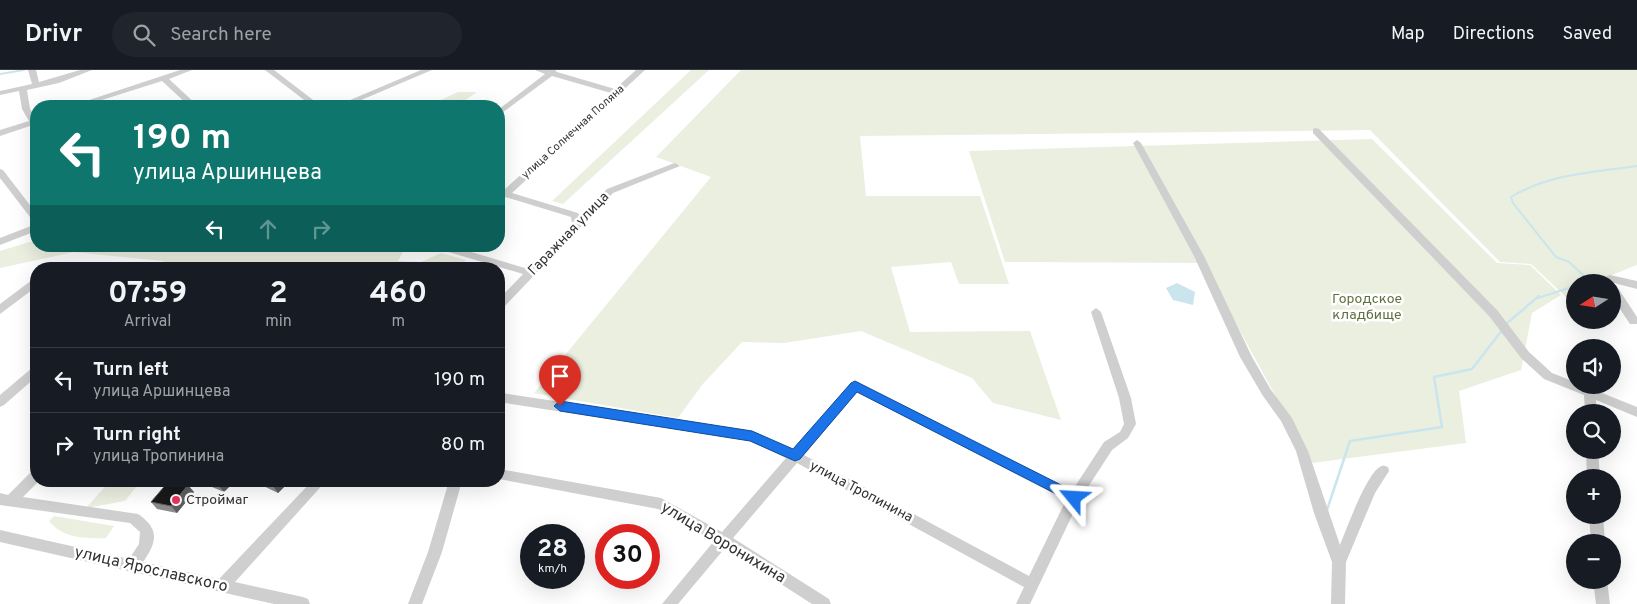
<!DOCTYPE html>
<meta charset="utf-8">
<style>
:root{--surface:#171b24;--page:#20242c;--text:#f1f3f6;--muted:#9ea1a6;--line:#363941}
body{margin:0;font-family:Overpass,sans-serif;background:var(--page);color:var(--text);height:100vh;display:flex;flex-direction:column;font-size:19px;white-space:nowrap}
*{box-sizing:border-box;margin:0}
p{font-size:16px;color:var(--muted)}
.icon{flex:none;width:28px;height:28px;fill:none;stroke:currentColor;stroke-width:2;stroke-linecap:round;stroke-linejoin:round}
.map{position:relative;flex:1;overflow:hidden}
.details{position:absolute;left:30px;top:192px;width:475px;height:225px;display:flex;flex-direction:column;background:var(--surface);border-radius:20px;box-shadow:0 5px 20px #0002}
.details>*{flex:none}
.top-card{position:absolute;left:30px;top:30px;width:475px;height:152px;border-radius:20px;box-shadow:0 5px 20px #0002;background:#0f766e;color:#fff;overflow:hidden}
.needle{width:32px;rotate:258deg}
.controls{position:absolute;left:1566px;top:204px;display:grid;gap:10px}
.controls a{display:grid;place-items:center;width:55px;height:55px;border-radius:50%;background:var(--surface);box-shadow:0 5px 20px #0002;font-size:25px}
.speed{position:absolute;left:520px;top:454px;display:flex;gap:10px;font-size:25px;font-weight:700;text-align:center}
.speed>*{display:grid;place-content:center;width:65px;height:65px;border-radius:50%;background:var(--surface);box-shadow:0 5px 20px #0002;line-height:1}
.speed small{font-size:12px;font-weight:400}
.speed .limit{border:8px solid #d22;background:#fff;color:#111}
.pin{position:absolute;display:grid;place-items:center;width:42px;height:42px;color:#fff;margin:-51px -21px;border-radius:50% 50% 50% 0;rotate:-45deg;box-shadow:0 0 5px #0007}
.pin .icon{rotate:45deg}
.me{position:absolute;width:55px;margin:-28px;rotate:297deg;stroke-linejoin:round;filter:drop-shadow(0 0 4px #0008)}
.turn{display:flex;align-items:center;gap:18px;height:105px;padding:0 20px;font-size:22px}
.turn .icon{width:65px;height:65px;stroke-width:2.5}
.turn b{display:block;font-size:35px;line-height:42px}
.lanes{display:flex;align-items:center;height:48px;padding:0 20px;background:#0003;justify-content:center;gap:25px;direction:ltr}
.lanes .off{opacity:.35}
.eta{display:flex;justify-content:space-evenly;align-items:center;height:85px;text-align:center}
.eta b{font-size:30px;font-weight:700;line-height:35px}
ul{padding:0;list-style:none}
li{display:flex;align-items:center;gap:15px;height:65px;padding:0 20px;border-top:1px solid var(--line)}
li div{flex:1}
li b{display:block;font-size:19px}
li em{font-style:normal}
header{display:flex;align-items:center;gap:30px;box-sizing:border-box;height:70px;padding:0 25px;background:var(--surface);border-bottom:1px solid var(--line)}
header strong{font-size:24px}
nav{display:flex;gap:28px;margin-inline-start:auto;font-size:18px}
.search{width:350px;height:45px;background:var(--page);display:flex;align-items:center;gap:12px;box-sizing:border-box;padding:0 18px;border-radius:28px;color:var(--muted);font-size:19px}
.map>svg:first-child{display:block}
.green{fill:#eaefe0}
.water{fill:#cae5ed}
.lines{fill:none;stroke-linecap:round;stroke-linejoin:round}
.stream-far1{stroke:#cae5ed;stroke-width:2}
.stream{stroke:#cae5ed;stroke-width:2.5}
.minor{fill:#cfcfcf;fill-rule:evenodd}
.wall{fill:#8c8c8c}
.shaded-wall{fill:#5e5e5e}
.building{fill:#191919;stroke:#5e5e5e}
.route{fill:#1a73e8;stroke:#114b97}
.poi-dot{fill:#eb325c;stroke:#fff;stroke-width:2}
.labels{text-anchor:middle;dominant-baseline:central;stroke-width:5;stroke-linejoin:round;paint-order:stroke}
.far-street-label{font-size:11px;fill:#323232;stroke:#fff}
.street-label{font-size:14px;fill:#323232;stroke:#fff}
.park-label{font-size:14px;fill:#5d703d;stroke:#fff}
.poi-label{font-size:14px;fill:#323232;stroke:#fff;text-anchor:start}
.near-street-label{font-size:16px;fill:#323232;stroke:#fff}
</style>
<header>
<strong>Drivr</strong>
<div class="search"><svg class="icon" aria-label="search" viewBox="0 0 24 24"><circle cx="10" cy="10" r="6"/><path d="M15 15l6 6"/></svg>Search here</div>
<nav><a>Map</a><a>Directions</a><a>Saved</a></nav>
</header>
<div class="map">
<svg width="1637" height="534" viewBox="0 0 1637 534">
<rect width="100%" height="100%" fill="#fff"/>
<!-- green -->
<path class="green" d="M691,0H709L563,134L552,131Z
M741,0H1637V195L1594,212H1575V222L1566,227L1531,194L1500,192L1370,60L860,66L866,126H980L1009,214H959L951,192L891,197L910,262L1030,261L1061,350L993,333L972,308L861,261L784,273L742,272L702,315L678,348L534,323L711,107L656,87Z
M458,22H477L457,36H428Z
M1372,69L1497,193L1530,195L1561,225L1532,243L1521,300L1459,321L1466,373L1312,393L1203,193L1005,192L969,81Z
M36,170V176H406L398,191L421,192L441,183L466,190L458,199H183L162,191L74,182L0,198V181Z
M110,411H141L125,431L86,438Z
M54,446L114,456L106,468C84,469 63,468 49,451Z"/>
<!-- water -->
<path class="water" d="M1177,213L1195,222L1193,235L1173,230L1166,218Z"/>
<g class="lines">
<!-- stream-far1 -->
<path class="stream-far1" d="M0,4L24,0
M1581,212L1584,206L1569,192L1556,187L1513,133L1511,127C1549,104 1594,102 1637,96
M1538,228L1575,216"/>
<!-- stream -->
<path class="stream" d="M1506,254L1539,226
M1327,440L1350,371L1442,357L1434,307L1472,299L1503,259"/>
<!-- minor -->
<path class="minor" d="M28,0H36L39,12L80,0H92L59,13L27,20L30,39L36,48V54L0,66V60L29,51L22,39L19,21L0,25V21L32,14Z
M180,0H192L169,9L198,36H189L162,11L83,36H71Z
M265,0H274L321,36H312Z
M421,0H432L347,36H336Z
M535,0H555L557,2L615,19L636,0H645L512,123L578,143L580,146L607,119L672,94L675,93L680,96L613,123L503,238L499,239V229L523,204L435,178L434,176H451L528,199L572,154L571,147L502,126L499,125V119L504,120L611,23L552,6L499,45V39L545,4Z
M1316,58L1319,59L1497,240L1529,282L1552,303L1575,312V315H1582L1637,337V347L1596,330L1597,342H1585L1584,325L1544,309L1521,288L1489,246L1313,63V59Z
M1137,70L1141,73L1204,186L1252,287L1271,320L1292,348L1308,381L1340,475C1346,460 1367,403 1380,397C1383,395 1384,396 1388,397L1389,401L1375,423L1346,492L1345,534H1331L1332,492L1314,443L1296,381L1281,351L1263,326L1240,287L1194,186L1133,73Z
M0,99L3,100L36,143V152L33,151L0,108Z
M36,154V161L0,175V168Z
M1610,205L1637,211V219L1614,213L1612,215V212H1604L1606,206Z
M36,209V217L0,244V234L32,210Z
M1612,215H1616L1637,247V254H1630L1612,227Z
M1096,238L1101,242L1131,328L1136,354L1128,368L1112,380L1079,431L1030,534H1016L1024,517L797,393L733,468L829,529L831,534H812L725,478L678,534H662L714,471L658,439L499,409V399L661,428L722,462L786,388L750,371L505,333L499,337V324L502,323L752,361L793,380L851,313L855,312L1072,421L1104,372L1120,362L1124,354L1119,328L1091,242ZM857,322L1066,430L1029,506L804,385Z
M36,297V307L4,335L0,337V325L32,298Z
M1586,380H1598L1600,408H1587Z
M36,401V411H39L23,427L138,444C160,459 157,472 143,492L219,509L312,411H326L235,512L303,527L308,529L310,534H274L0,472V460L129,489L139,474L140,462L130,453L0,435V423L8,425L31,402Z
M449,411H462L442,482L422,534H408L428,482Z
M1589,445H1603L1605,472H1591Z
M1593,510H1607L1610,534H1596Z"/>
</g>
<!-- wall -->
<path class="wall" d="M210,411H229L232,414L224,422L212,417L208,412Z
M253,411H290L278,423Z
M194,422L177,443L157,439L151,432Z"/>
<!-- shaded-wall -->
<path class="shaded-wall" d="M226,411H229L232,414L224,422L220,417Z
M278,411H290L278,423L273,416Z
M188,415L194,422L177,443L171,436Z"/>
<!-- building -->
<path class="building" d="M169,411L188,415L171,436L151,432Z
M210,411H226L220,417L208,412Z
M263,411H278L273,416Z"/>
<!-- route -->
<path class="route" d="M855,311L1079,424L1081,428L1079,431H1070L857,322L800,389L795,391L750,371L560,341L554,336L560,331L752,361L793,379L851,313Z"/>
<!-- markers -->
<circle class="poi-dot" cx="176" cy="430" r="5"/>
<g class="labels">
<!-- far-street labels -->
<g class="far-street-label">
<text transform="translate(573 62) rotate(-42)">улица Солнечная Поляна</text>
</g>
<!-- street labels -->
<g class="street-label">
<text transform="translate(569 164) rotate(-46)">Гаражная улица</text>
<text transform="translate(861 422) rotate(28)">улица Тропинина</text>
</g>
<!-- park labels -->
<g class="park-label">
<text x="1367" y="229">Городское<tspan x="1367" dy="16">кладбище</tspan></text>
</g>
<!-- poi labels -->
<g class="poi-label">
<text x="186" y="430">Строймаг</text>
</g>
<!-- near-street labels -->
<g class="near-street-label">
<text transform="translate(723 473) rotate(31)">улица Воронихина</text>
<text transform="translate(151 500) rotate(13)">улица Ярославского</text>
</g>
</g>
</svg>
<div class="controls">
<a><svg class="needle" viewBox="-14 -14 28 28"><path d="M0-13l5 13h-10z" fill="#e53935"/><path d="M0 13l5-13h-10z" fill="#9ea1a6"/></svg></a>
<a><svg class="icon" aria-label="sound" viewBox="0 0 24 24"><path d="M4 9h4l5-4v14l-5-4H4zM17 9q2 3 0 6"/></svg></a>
<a><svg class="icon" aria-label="search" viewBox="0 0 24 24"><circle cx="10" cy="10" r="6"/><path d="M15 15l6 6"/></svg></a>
<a>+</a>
<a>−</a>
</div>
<div class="speed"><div>28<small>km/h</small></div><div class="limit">30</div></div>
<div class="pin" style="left:560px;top:336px;background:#d93025"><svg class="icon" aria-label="arrive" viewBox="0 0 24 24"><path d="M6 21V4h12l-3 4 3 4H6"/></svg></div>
<svg class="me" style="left:1074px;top:428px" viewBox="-20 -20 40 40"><path d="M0-17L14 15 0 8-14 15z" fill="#1a73e8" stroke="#fff" stroke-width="4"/></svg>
<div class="top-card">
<div class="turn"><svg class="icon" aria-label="left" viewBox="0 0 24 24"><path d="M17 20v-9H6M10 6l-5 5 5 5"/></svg><div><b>190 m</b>улица Аршинцева</div></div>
<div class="lanes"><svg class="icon" aria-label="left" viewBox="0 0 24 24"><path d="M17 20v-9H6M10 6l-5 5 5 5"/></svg><svg class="icon off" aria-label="ahead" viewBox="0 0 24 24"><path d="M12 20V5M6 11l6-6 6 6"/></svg><svg class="icon off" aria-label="right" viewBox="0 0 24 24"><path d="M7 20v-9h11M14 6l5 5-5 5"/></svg></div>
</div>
<section class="details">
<div class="eta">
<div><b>07:59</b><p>Arrival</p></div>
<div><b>2</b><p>min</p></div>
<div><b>460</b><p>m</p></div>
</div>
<ul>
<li><svg class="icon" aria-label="left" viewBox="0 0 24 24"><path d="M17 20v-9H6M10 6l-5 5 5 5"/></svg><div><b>Turn left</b><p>улица Аршинцева</p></div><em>190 m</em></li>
<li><svg class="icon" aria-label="right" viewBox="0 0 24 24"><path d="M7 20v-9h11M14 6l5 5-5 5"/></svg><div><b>Turn right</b><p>улица Тропинина</p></div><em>80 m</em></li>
</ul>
</section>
</div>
